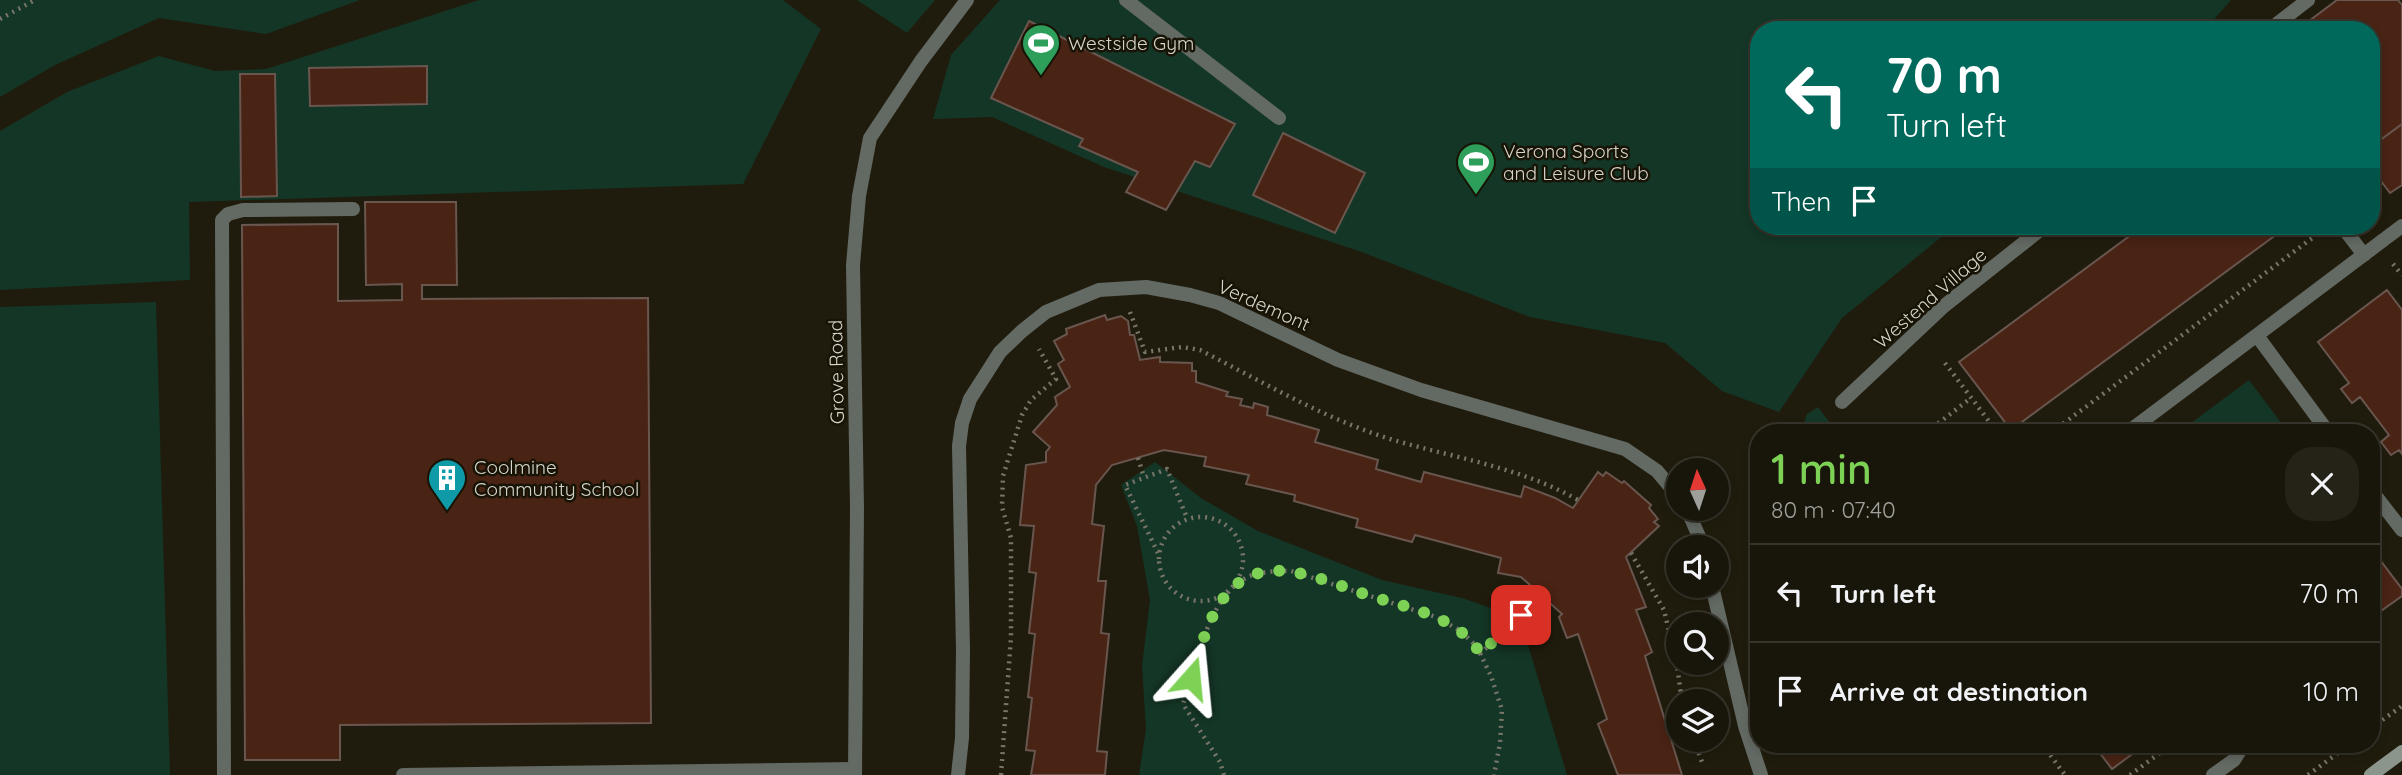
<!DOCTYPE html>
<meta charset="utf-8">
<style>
:root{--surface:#18150a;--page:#252218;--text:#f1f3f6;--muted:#9f9f9c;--line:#36342b;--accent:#7dd154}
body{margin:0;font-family:Quicksand,sans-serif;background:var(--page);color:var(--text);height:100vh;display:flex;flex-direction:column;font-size:26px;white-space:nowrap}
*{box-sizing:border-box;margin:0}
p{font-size:23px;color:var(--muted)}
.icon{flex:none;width:38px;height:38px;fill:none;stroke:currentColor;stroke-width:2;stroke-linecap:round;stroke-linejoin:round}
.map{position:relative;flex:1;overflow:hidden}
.side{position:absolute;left:1750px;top:424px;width:630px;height:329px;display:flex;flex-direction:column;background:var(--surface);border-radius:28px;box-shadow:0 4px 10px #0003,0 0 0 2px var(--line)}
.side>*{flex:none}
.hud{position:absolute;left:1750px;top:21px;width:630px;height:214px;border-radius:28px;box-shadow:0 4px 10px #0003,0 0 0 2px var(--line);background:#00695c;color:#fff;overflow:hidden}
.needle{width:46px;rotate:357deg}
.controls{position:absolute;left:1666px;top:458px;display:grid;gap:14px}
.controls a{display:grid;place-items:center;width:63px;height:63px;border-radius:50%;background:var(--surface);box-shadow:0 4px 10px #0003,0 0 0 2px var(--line);font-size:35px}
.pin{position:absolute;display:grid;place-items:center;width:60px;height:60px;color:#fff;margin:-30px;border-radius:14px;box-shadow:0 4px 10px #0006}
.me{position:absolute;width:77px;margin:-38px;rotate:18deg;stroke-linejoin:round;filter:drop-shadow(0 0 5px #0008)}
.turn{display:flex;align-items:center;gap:24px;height:147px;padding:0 21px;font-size:32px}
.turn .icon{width:91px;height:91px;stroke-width:2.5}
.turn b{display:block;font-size:49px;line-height:60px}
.then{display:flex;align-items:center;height:66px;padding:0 21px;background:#0003;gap:14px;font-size:26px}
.round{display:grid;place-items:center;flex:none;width:74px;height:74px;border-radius:28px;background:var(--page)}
.head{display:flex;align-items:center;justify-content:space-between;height:119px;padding:0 21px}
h1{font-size:42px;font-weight:600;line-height:52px;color:var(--accent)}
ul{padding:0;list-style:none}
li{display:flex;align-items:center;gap:21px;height:98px;padding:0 21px;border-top:2px solid var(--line)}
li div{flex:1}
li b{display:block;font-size:26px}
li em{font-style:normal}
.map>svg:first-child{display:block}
.green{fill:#143626}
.building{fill:#492314;stroke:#68564f;stroke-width:2}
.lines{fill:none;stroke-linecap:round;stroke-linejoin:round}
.path{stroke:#787569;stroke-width:4.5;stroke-dasharray:2 5;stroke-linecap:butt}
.service{stroke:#636963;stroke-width:14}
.minor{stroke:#636963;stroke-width:14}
.secondary{stroke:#8b958c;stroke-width:14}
.route{stroke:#7dd154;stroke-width:12;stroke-dasharray:0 21.6}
.labels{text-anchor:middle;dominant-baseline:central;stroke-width:5;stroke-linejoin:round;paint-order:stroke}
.poi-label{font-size:19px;fill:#d7d5cb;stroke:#171305;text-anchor:start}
.street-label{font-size:19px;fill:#d7d5cb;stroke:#171305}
</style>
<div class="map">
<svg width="2402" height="775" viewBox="0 0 2402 775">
<rect width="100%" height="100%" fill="#201c0d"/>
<!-- green -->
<path class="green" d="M0,0H360L266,34L159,18L55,65L0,97Z
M479,0H783L821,29L743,184L189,202L190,280L0,290V131L67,92L159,56L215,71L266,69Z
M857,0H935L907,33Z
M1000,0H2231L2205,30H1759V226H1955L1842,318L1779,412L1722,391L1665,343L1530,317L1359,251L1104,167L992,117L933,119L951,55Z
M156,302L170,775H0V307Z
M2249,380L2288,432H2179Z
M1818,407L1837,432H1801L1807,414Z
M1155,462L1201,498L1258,531L1382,580L1462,598L1520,618L1567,775H1139L1146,729L1142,666L1150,600L1137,526L1121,485Z"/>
<!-- building -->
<path class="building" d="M2337,0H2398L2402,5V124L2371,147V30H2297Z
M1029,21L1235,124L1210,167L1195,161L1166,210L1126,192L1138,172L1079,146L1083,139L991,98Z
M427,66V104L310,106L309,68Z
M240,74H275L277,196L241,197Z
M2402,124V185L2390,193L2371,168V147Z
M1283,133L1365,173L1335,233L1253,195Z
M365,202H456L457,285H422V299L648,298L651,723L340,725V760H245L242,225L338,224V301L402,300V284L366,285Z
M2143,226H2288L2011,430L1959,362Z
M2387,290L2402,310V454L2399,450L2391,455L2381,442L2389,435L2360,397L2352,403L2341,389L2349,383L2318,342Z
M1105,315L1107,320L1121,316L1128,321L1130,335H1134L1140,360L1160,357V362L1192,363V371H1196V382L1228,392L1226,396L1242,399L1240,405L1253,408L1254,403L1268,407L1267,415L1319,430L1315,442L1378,460L1376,469L1421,482L1424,472L1521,497L1524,486L1555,498L1573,508L1598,472L1603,476L1606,472L1622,483L1624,481L1651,505L1649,508L1658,519L1654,522L1659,526L1626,557L1646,607L1636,610L1652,652L1645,656L1682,775H1618L1598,724L1607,719L1578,634L1567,638L1559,617L1562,614L1521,577L1498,573L1501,558L1415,535L1412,542L1356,527L1358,519L1294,501L1295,495L1246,484L1249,475L1204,466L1206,457L1164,450L1112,465L1096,485L1092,524L1104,526L1098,581H1106L1101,633L1109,634L1097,751L1107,752L1105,775H1031L1035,751L1026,750L1032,698L1028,697L1035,634L1029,633L1036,573L1029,572L1034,526L1020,525L1026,465L1046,462V452L1050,447L1033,432L1057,405L1055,397L1070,387L1058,364L1064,360L1054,341L1067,334L1066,329Z
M2371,548L2402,589V596L2371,618Z
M2093,744H2146L2112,769Z"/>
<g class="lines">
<!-- path -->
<path class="path" d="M0,19L35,0
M2393,264L2402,275
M1130,312L1145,352L1182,347L1200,350C1263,382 1323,418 1390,439C1454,458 1520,467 1578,500
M1945,363L1997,432
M1927,432L1971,398
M2052,432L2319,233
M2371,454L2380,466
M1138,458L1144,477
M1159 559a42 42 0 1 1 84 0a42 42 0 1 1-84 0Z
M1158,553L1125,485L1167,469L1187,518
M1631,553L1664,610L1677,665L1682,702
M1480,654L1541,596
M2371,728L2402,706
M1694,740L1702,762
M2042,744L2065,775
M1001,775L1011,637V538L1002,507L1003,476L1022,415L1031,400L1056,379L1039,349
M1224,775L1220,762L1183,704C1196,666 1208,595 1248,577C1261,571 1277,571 1291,571L1436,617L1461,631L1477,647L1491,676L1502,710L1500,743L1494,775
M2130,775L2172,744
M2308,775L2350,744"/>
<!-- service -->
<path class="service" d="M1126,0L1279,118
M2274,30L2278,23L2308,0
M2382,241L2402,226
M224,775L222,220L228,214L243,210L353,209
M403,775L855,769"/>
<!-- minor -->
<path class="minor" d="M2342,226L2364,255
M2258,337L2328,432
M1842,402L1944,306L2045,226
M2128,432L2382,241
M2371,490L2402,530
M1687,509L1704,548
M1712,586L1745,726L1761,775
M855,775L857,508L853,265L859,196L870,138L921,61L967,0
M958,775L962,738L963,650L959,446L962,423L970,399L1000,352L1022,331L1046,312L1099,290L1146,287L1190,295L1219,303L1338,360L1421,390L1625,449L1657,471L1678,496
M2213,775L2234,760L2244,744"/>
<!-- secondary -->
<path class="secondary" d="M2371,775L2402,752"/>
</g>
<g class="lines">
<!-- route -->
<path class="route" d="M1191,678C1203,643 1211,598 1246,578C1258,571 1280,569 1293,572C1317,576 1341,586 1364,594C1388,602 1413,607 1435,617C1452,624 1472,637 1480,654L1521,615"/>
</g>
<!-- icons -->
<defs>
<symbol id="stadium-pin" viewBox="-11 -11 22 30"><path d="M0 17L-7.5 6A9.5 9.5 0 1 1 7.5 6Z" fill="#2e9e5b" stroke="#171305"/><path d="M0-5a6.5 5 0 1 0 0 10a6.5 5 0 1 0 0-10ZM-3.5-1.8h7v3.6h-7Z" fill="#fff"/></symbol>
<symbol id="building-pin" viewBox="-11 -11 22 30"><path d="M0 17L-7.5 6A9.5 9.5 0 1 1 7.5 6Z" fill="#0f9aa8" stroke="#171305"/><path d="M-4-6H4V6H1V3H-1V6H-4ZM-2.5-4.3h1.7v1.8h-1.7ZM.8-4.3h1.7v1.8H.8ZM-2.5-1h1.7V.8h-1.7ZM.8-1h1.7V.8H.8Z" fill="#fff"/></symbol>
</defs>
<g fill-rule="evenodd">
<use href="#stadium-pin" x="1019" y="21" width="44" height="60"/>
<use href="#stadium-pin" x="1454" y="140" width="44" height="60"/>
<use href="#building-pin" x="425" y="456" width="44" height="60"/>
</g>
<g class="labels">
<!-- poi labels -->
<g class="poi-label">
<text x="1068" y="43">Westside Gym</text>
<text x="1503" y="151">Verona Sports<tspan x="1503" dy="22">and Leisure Club</tspan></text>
<text x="474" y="467">Coolmine<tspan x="474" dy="22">Community School</tspan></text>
</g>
<!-- street labels -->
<g class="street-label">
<text transform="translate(1930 298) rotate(-41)">Westend Village</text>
<text transform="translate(1264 305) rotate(24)">Verdemont</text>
<text transform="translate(836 372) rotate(-91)">Grove Road</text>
</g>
</g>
</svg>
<div class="controls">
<a><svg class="needle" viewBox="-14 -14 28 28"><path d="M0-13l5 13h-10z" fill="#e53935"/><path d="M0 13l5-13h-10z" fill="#9f9f9c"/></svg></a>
<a><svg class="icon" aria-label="sound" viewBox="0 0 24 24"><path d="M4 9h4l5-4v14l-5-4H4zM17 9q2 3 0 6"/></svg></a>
<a><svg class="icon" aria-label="search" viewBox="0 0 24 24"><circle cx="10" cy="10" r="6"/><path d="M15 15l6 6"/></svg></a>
<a><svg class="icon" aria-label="layers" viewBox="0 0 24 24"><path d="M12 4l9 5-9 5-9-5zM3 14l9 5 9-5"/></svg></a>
</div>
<div class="pin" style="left:1521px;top:615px;background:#d93025"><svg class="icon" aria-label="arrive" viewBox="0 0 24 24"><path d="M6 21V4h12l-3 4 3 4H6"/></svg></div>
<svg class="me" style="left:1191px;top:678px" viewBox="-20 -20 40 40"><path d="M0-17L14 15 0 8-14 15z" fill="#7dd154" stroke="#fff" stroke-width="4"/></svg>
<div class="hud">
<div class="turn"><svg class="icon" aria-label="left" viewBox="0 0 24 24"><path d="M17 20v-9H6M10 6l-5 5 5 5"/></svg><div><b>70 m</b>Turn left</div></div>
<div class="then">Then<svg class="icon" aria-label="arrive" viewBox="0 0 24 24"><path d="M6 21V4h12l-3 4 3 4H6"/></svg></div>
</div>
<section class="side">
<div class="head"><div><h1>1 min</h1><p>80 m · 07:40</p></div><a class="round"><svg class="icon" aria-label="close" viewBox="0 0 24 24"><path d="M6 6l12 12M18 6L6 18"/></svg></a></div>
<ul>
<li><svg class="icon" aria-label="left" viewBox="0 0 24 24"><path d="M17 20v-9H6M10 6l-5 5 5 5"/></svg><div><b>Turn left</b></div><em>70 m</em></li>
<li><svg class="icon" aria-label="arrive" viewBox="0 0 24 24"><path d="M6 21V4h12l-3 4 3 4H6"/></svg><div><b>Arrive at destination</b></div><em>10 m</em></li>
</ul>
</section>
</div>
